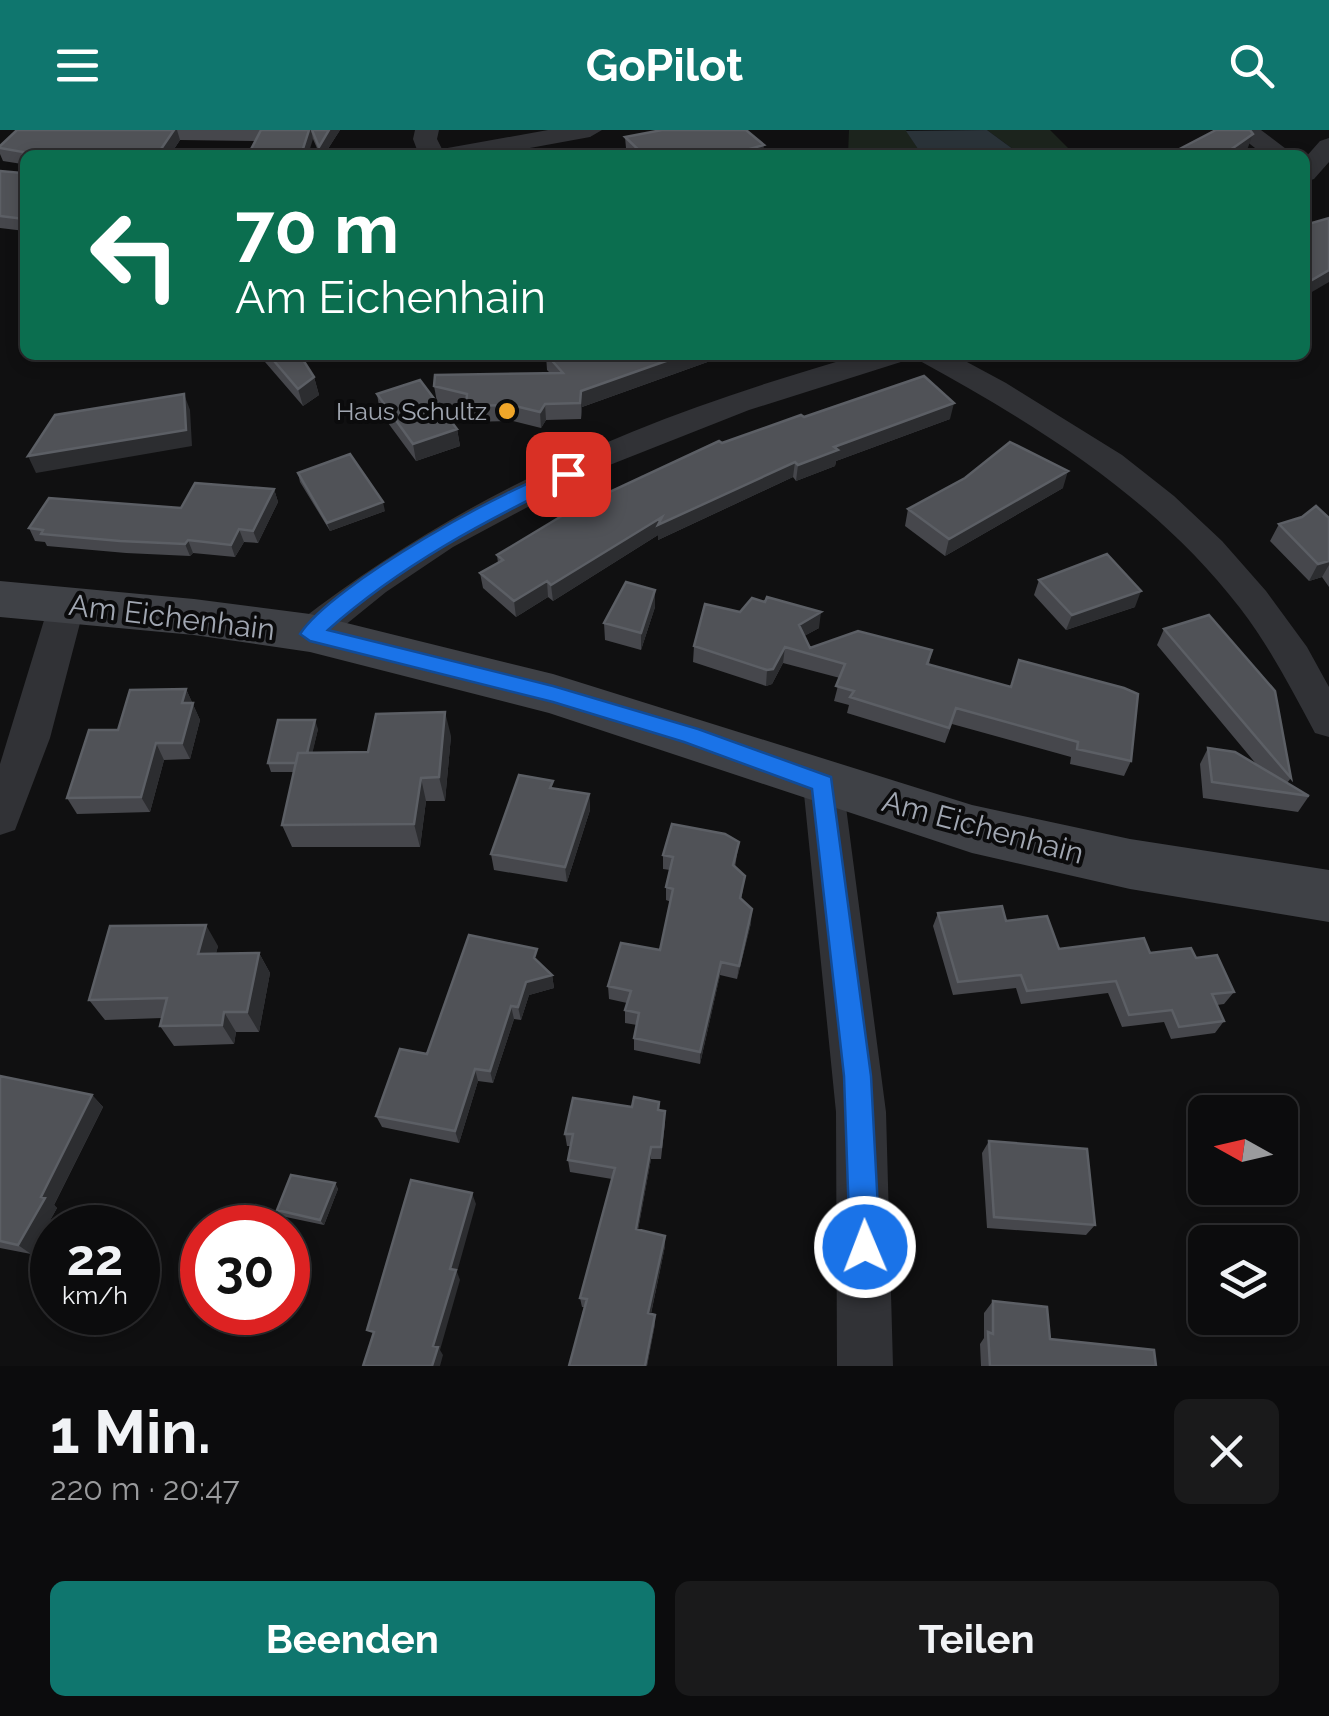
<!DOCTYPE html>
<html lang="de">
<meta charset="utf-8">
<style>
:root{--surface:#0c0c0d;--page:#1a1a1b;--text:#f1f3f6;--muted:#9a9b9d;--line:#2c2c2e;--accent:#0f766e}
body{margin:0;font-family:Raleway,sans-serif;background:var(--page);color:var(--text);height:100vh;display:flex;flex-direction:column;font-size:38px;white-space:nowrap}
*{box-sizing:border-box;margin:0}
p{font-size:32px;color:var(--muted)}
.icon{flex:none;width:55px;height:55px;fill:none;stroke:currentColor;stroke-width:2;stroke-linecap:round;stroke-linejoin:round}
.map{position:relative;height:1236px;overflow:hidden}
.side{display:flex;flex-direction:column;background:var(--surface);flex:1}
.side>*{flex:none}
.banner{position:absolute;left:20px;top:20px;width:1290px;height:210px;border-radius:15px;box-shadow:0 5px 15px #0003,0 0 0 2px var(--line);background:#0b6e4f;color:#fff;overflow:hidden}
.needle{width:65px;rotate:278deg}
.fabs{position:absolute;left:1188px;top:965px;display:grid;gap:20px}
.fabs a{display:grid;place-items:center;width:110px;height:110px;border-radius:15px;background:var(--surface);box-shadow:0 5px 15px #0003,0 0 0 2px var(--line);font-size:50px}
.speed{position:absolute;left:30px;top:1075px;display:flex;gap:20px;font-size:50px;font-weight:700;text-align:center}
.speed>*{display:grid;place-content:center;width:130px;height:130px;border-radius:50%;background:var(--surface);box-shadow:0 5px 15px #0003,0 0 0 2px var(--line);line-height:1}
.speed small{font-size:25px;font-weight:400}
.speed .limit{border:15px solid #d22;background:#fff;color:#111}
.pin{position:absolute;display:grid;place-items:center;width:85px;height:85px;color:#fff;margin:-42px;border-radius:20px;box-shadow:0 5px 15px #0006}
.me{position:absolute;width:110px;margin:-55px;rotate:359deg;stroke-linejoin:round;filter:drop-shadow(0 0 8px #0008)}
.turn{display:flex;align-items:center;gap:35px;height:210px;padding:0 50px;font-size:45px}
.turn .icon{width:130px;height:130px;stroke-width:2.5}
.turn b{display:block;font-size:70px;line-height:85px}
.round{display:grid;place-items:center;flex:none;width:105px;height:105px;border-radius:15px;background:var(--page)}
.summary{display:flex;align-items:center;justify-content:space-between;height:170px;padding:0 50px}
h1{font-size:60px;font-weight:700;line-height:75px}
.primary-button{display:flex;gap:20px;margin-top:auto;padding:20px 50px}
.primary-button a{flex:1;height:115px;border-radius:15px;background:var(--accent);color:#fff;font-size:40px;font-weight:700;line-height:115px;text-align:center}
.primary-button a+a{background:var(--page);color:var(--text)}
header{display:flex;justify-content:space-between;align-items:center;height:130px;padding:0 50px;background:var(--accent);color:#fff;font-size:45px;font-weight:700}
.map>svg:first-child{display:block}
.green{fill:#1c241d}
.water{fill:#2a3339}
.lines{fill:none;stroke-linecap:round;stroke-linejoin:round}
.street{fill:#313236;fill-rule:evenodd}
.secondary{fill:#3f4146;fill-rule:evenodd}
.wall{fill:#46474c}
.shaded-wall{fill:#2c2d30}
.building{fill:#505257;stroke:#5c5f65;stroke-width:2.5}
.route{fill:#1a73e8;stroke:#114b97;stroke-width:2.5}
.poi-dot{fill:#f0a629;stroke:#0b0b0c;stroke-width:4}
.labels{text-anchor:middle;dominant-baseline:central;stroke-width:8;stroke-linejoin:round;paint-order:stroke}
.far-poi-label{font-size:25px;fill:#a1a7b2;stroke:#0b0b0c;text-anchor:end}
.street-label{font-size:30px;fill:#a1a7b2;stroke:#0b0b0c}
</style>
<header><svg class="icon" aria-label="menu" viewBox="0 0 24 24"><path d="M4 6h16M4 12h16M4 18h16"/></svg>GoPilot<svg class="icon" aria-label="search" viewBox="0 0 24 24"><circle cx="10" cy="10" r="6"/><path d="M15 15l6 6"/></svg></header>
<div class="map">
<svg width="1329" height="1236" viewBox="0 0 1329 1236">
<rect width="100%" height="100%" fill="#101011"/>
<!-- green -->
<path class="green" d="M849,0H906L922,25H848Z
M987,0H1050L1075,25H1021Z"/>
<!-- water -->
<path class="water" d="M987,0L1021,25H922L906,1Z"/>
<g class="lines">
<!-- street -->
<path class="street" d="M415,0H439L437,9L442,19L548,0H602L590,7L492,25H419L413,9Z
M1232,0H1261L1294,25H1264Z
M1329,8V32L1314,49L1305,52V28L1320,11Z
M860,225H908L904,231L749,280L597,340L453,417L386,462L323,513L310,517L297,513L291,503L297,493C473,357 647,286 860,225Z
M916,225H954L1006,253L1122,325L1174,366L1222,411L1266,461L1307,517L1329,557V607L1315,603C1292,560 1270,517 1240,478C1155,368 1040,297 920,231Z
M67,461L80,465L85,474L50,608L15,700L0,705V634L49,474L54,465Z
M823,638L837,642L843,654L886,982L893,1236H837L836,982L803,654L809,642Z"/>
<!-- secondary -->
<path class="secondary" d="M0,451L194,469L310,484L553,544L972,675L1130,709L1329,740V792L1130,759L972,723L549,583L310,522L194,505L0,487Z"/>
</g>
<!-- wall -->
<path class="wall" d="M17,0H340L324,25H320L313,9L255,11L180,10L170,25H25V101L0,98V41L22,43V34L3,31L0,24V16Z
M625,7L763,25H632L626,18Z
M259,225H300L314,247L319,265L303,276Z
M546,225H727L582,277L581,289L546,290L541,298L513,291L468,292L467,279L437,272L434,256L550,243L547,240Z
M377,264L457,299L460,316L416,331L380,282Z
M804,287L950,289L836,331L835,336L796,351L793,347L658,410V405L553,471L548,467L516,487L483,458L480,443L498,433L497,425L722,313Z
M298,343L385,381L330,401L300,352Z
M1063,358L945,426L905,396L908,379Z
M274,359L278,372L258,413L244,412L235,427L193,423L190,426L126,423L47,416L45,412L35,411L29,398L181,378Z
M1329,388V457L1322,447L1309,451L1270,411L1279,394Z
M1039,450L1135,477L1066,500L1034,465Z
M655,460V477L641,520L605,510L604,493Z
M740,482L819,498L804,506L810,518L932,520L929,534L1131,631L1124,646L1070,634L1071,627L952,594L945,613L847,583L849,575L834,571L840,548L783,533L772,554L766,556L693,532L694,516Z
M1164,499L1291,648L1287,653L1309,666L1298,682L1203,668L1200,634L1208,618L1257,635L1157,515Z
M186,559L200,590L190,629L164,630L150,682L77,684L67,668L118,600Z
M318,599L312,623L368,622L451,606L445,671H426L420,717H292L282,695L294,642H271L268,633Z
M589,664L590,680L567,752L494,740L491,724Z
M739,712L735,737L745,746L741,770L751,793L737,849L720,845L700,934L634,920V908L637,895L625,893V880L627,873L609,869L608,856L660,820L671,772L666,770V757L670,740L663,739V725Z
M938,783L1006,791L1059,819L1150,823L1234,862L1224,874L1217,875L1224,891L1215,903L1171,909L1164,892L1122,897L1108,863L1021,874L1016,858L953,865L933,796Z
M218,816L216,823H259L270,843L259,902H236L234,914L174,916L160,896L162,888L105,890L89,870Z
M539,833L552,845L554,858L529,865L521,890L514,889L493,953L478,951L459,1013L382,997L376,986L427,924Z
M0,946L92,965L103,977L54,1075L57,1078L31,1124L0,1118Z
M659,972V980L665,993L661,1029H651L638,1100L665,1116L651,1184L655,1194L647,1236H569L584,1177H582L580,1168L612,1049L570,1042L568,1030L571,1016H567L565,1004L632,977Z
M989,1011L1095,1095L1086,1105L987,1098L982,1023Z
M335,1053L338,1059L324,1095L281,1086L277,1080Z
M993,1171L1050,1209L1156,1236H981L980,1214L984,1208V1183Z"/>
<!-- shaded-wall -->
<path class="shaded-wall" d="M174,0H177L180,10L170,25H157Z
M309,0H311L313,9L308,25H301Z
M329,0H340L324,25H321L319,17Z
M1253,4L1247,20L1240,25H1223Z
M764,15L763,25H728Z
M1329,140V152L1305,166V154Z
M683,225H727L582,277L581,289V261Z
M314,247L319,265L303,276L298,259Z
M184,264L190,280L192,316L36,343L28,326Z
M954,273L950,289L836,331L835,336L796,351L798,335L834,317Z
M545,274L546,290L541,298L540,282Z
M457,299L460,316L416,331L413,314Z
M795,332L793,347L658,410V405L553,471L551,455L662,387Z
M1068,341L1063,358L945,426L949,409Z
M274,359L278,372L258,413L253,401Z
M383,372L385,381L330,401L327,393Z
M239,399L244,412L235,427L231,415Z
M188,410L193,423L190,426L185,414Z
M1329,431V435L1322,447L1309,451L1318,434Z
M547,451L548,467L516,487L514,471Z
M655,460V477L641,520V503Z
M1141,461L1135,477L1066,500L1072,485Z
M821,482L819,498L797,510L799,495Z
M785,517L783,533L772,554L766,556L767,540Z
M186,559L200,590L190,629L182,613V573Z
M445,582L451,606L445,671L439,647Z
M315,590L318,599L308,642L305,633Z
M156,613L164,630L150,682L141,667Z
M421,648L426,671L420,717L414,694Z
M589,664L590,680L567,752L565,737Z
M752,779L751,793L737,849L739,836Z
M206,795L218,816L211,844L198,824Z
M259,823L270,843L259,902L247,882Z
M721,832L720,845L700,934V922Z
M552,845L554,858L529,865L521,890L518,877L526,852Z
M511,876L514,889L493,953L490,941Z
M224,882L236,902L234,914L222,895Z
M475,939L478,951L459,1013L455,1001Z
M92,965L103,977L54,1075L57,1078L31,1124L18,1115Z
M651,1017V1029L636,1110V1099Z
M335,1053L338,1059L324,1095L320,1090Z
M472,1063L476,1074L457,1142L460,1150L440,1220L443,1225L440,1236H432L433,1216L450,1139Z
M665,1106V1116L649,1193L648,1183Z
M655,1185V1194L647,1236H645Z"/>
<!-- building -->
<path class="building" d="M17,0H174L157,25H25V89L0,86V41L22,43L23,22L0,18V16Z
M261,0H309L301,25H248Z
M312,0H329L319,17Z
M662,0H746L764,15L728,25H644L625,7Z
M1216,0H1250L1253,4L1223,25H1168Z
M1329,88V140L1305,154V95Z
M269,225H300L314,247L298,259Z
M547,225H683L581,261L580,273L545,274L540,282L511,275L466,276L467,264L434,256L435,245L563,243Z
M924,246L954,273L834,317L838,320L798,335L795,332L658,395L662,387L551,455L547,451L514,471L480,443L503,430L497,425L575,378L719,311L722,313L801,285L804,287Z
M420,250L457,299L413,314L377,264Z
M184,264L186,300L28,326L55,285Z
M1010,312L1068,341L949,409L908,379L965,348Z
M350,324L383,372L327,393L298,343Z
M195,353L274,359L253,401L239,399L231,415L188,410L185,414L120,411L41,404L43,400L29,398L49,368L181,378Z
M1316,376L1329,388V431L1318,434L1279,394L1302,387Z
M1107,424L1141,461L1072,485L1039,450Z
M626,452L655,460L641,503L604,493Z
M767,467L821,482L799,495L810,518L858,501L932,520L927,534L1011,557L1019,530L1124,558L1138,564L1131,631L1077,619L1078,612L956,578L949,598L850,567L854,561L836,556L845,534L785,517L773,539L767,540L694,516L705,474L740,482L752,468L765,472Z
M1209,485L1275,561L1291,648L1164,499Z
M186,559L182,573H193L182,613H156L141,667L67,668L89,600H118L130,560Z
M445,582L439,647L421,648L414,694L282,695L298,623L368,622L376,584Z
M278,590H315L307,623H298L296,633H268Z
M1208,618L1235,622L1309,666L1212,652Z
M519,645L553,651L550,658L589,664L565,737L491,724Z
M672,694L725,704L739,712L733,735L745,746L740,768L752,779L739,836L721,832L700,922L634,908L639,883L625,880L631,861L608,856L621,813L660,820L673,759L666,757L673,727L663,725Z
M1002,776L1006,791L1047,786L1059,819L1144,808L1150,823L1191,818L1196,828L1217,825L1234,862L1212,864L1224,891L1179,897L1172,880L1129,885L1116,851L1027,861L1021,845L958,852L938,783Z
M206,795L198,824L259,823L247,882H224L222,895L160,896L167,868L89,870L110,796Z
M469,805L537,819L534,828L552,845L526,852L518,877L511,876L490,941L475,939L455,1001L376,986L400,919L427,924Z
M0,946L92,965L41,1067L45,1068L18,1115L0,1111Z
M634,967L659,972L658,980L665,981L661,1017H651L636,1099L665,1106L648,1183L655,1185L645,1236H569L587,1169L580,1168L615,1038L568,1030L573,1004H565L573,968L632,977Z
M989,1011L1087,1019L1095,1095L994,1087Z
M291,1045L335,1053L320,1090L277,1080Z
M411,1050L472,1063L450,1139L456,1140L433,1216L438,1217L432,1236H363L374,1202L367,1200Z
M993,1171L1047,1177L1050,1209L1154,1220L1156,1236H990L988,1202L993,1204Z"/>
<!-- route -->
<path class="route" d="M568,338L577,344L574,348C486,390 401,435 328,500L553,556L698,599L831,647L871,946L880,1117L876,1128L865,1132L854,1128L850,1117L844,946L812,659L684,612L553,572L310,511L300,504C331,455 510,354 568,338Z"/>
<!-- markers -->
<circle class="poi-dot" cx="507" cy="281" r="10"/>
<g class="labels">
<!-- far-poi labels -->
<g class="far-poi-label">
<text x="487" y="281">Haus Schultz</text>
</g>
<!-- street labels -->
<g class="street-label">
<text transform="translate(172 487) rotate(7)">Am Eichenhain</text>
<text transform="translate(983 697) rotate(15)">Am Eichenhain</text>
</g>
</g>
</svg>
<div class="fabs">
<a><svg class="needle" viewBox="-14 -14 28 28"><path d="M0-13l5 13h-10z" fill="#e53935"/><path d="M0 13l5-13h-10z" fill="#9a9b9d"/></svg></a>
<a><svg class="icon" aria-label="layers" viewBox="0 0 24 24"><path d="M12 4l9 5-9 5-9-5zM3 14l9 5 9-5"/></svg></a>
</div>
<div class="speed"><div>22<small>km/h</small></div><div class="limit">30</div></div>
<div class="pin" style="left:568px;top:344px;background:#d93025"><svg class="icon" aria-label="arrive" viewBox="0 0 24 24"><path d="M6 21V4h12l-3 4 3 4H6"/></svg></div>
<svg class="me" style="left:865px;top:1117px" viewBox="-20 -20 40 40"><circle r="17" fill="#1a73e8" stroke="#fff" stroke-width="3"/><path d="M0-11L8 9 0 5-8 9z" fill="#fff"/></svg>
<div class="banner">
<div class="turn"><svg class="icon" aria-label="left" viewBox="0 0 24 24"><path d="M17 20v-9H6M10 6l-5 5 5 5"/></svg><div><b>70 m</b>Am Eichenhain</div></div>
</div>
</div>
<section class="side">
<div class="summary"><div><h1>1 Min.</h1><p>220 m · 20:47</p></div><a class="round"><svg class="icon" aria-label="close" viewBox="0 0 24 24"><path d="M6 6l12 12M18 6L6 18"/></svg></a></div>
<div class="primary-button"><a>Beenden</a><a>Teilen</a></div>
</section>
